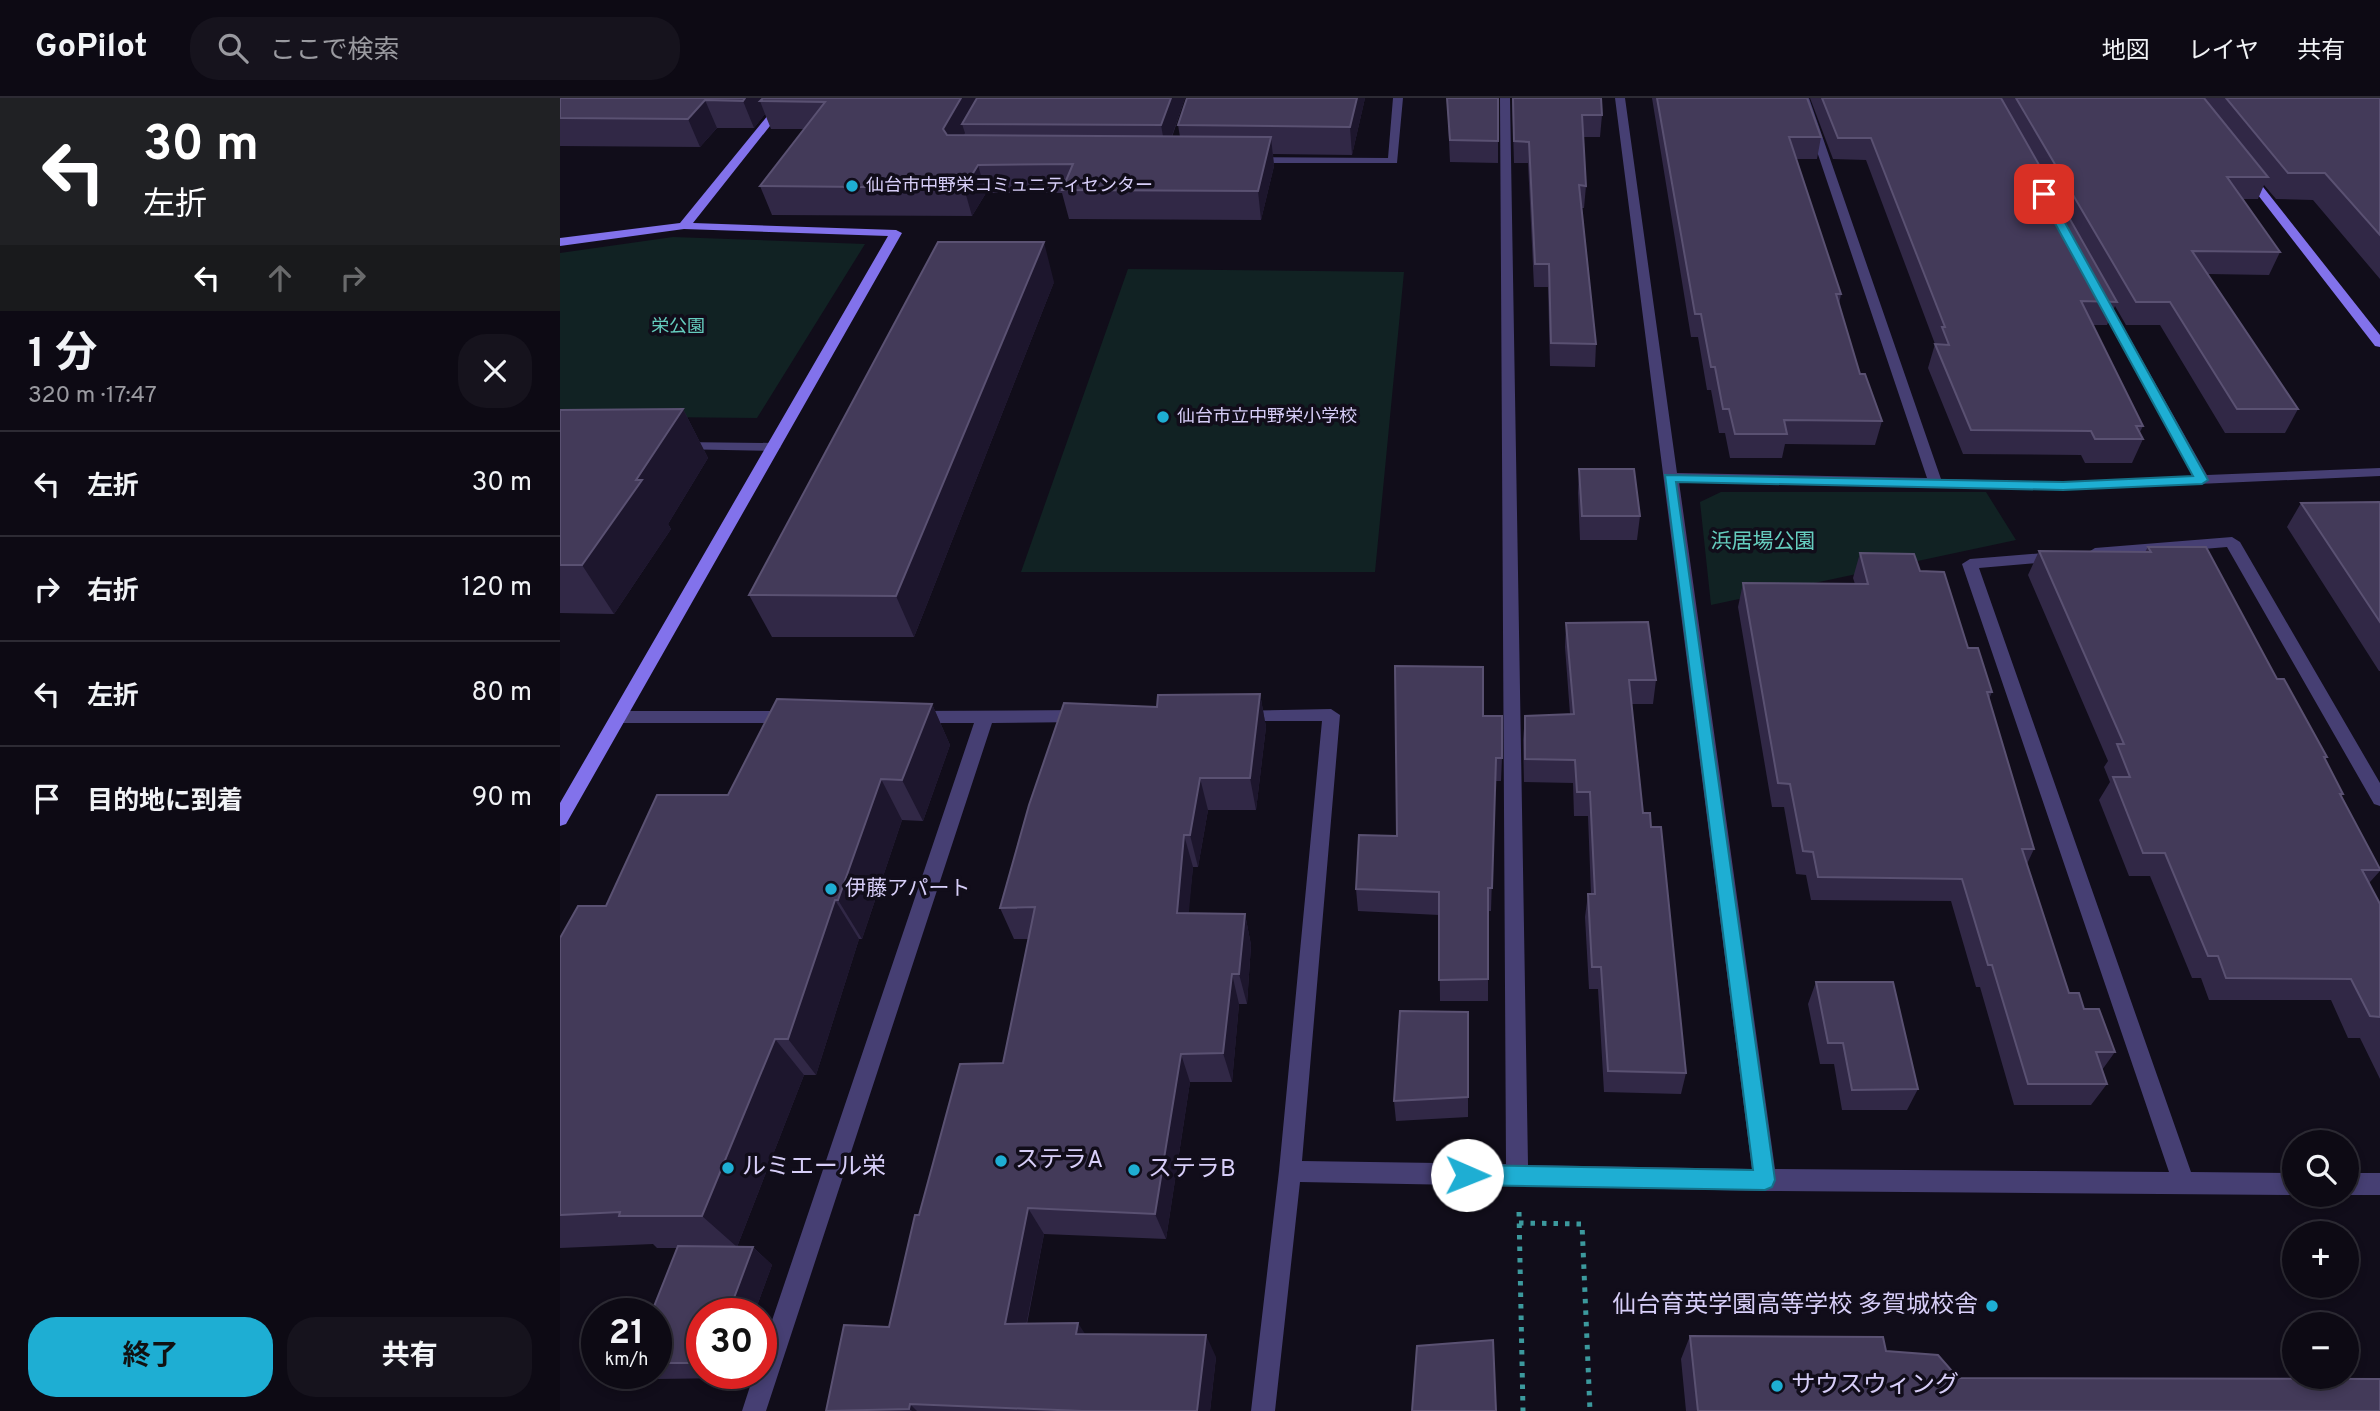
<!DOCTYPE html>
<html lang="ja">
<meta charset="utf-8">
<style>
:root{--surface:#0d0a14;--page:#16131d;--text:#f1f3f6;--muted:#9a9aa0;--line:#2d2b34;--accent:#1eaed3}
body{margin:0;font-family:Overpass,"Noto Sans JP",sans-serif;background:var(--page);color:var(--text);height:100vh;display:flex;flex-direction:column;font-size:26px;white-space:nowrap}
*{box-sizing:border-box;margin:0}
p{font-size:23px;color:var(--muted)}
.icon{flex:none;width:38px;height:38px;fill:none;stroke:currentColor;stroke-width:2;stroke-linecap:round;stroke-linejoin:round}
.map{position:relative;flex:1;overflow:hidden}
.side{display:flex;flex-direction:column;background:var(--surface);width:560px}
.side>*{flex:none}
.top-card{background:#202124;color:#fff;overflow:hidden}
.fabs{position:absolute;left:1722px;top:1032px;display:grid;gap:14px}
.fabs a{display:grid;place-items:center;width:77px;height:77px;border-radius:50%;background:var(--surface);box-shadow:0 4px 10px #0003,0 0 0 2px var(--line);font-size:35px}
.speed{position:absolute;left:21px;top:1200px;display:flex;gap:14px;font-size:35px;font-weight:700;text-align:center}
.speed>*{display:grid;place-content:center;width:91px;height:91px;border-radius:50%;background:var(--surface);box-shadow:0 4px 10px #0003,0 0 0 2px var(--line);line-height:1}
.speed small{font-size:18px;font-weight:400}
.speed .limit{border:10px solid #d22;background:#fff;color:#111}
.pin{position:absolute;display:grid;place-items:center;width:60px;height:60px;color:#fff;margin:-30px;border-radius:14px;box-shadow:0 4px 10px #0006}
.me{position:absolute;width:77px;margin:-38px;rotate:91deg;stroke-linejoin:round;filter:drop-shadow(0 0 5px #0008)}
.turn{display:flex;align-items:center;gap:24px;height:147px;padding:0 28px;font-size:32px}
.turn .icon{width:91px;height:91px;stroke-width:2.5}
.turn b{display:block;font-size:49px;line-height:60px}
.lanes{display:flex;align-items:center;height:66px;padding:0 28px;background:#0003;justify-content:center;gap:35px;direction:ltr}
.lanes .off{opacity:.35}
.round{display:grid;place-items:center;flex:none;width:74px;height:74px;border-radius:28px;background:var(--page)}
.summary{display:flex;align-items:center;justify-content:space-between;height:119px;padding:0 28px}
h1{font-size:42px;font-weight:700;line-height:52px}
.cta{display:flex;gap:14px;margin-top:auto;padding:14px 28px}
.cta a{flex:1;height:80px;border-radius:28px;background:var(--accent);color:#111;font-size:28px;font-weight:700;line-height:80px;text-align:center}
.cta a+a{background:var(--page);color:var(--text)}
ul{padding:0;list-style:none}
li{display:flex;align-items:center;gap:21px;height:105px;padding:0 28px;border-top:2px solid var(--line)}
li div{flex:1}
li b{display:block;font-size:26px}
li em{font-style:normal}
header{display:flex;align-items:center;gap:42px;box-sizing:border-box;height:98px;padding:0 35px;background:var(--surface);border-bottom:2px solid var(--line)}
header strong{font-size:33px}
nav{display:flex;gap:38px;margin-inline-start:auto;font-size:24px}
.search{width:490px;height:63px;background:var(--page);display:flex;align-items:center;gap:18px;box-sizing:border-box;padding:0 24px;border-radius:28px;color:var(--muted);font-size:26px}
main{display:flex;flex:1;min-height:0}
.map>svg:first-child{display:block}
.green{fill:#112223}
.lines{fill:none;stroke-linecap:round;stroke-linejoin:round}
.path{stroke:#3c999d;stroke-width:5;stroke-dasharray:4.5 7;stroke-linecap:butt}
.street{fill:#463f73;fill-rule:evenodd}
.secondary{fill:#8272eb;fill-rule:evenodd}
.wall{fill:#312846}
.shaded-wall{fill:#1d162d}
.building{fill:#433a59;stroke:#5a5172;stroke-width:2}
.route{fill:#1eaed3;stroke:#147189;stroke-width:2}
.poi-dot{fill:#1eaed3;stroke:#110d1a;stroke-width:2.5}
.labels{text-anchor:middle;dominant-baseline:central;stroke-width:7;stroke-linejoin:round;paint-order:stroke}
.far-poi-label{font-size:18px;fill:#d7cef8;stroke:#110d1a;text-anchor:start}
.far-park-label{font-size:18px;fill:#65cdbe;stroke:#110d1a}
.park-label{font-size:21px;fill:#65cdbe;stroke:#110d1a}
.poi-label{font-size:21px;fill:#d7cef8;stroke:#110d1a;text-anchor:start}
.near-poi-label{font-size:24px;fill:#d7cef8;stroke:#110d1a;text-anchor:start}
</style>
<header>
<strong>GoPilot</strong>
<div class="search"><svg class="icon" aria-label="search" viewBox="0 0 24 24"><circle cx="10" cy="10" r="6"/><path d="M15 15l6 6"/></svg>ここで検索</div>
<nav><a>地図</a><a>レイヤ</a><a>共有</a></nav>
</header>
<main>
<section class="side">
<div class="top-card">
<div class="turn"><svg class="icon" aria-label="left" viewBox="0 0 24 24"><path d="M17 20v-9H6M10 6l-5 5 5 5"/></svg><div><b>30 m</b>左折</div></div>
<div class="lanes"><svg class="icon" aria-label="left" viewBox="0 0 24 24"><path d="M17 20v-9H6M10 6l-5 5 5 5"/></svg><svg class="icon off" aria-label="ahead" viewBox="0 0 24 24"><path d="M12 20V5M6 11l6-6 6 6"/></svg><svg class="icon off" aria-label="right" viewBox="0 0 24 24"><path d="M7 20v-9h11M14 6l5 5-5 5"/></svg></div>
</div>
<div class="summary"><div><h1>1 分</h1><p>320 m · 17:47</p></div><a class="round"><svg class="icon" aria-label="close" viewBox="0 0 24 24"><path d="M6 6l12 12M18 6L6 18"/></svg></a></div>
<ul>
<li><svg class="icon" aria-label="left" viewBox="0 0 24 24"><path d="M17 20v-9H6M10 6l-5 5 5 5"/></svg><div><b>左折</b></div><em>30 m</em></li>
<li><svg class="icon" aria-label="right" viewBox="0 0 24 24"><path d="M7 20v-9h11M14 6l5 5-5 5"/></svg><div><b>右折</b></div><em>120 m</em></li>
<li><svg class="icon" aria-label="left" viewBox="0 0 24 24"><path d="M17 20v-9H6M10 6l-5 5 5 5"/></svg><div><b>左折</b></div><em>80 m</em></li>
<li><svg class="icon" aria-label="arrive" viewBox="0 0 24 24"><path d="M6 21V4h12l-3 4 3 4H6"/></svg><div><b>目的地に到着</b></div><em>90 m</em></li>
</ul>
<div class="cta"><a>終了</a><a>共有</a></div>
</section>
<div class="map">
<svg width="1820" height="1313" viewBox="0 0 1820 1313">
<rect width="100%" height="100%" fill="#110d1a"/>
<!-- green -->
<path class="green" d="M113,139L305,146L197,320L0,318V155Z
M568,171L844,174L815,474H461Z
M1161,394H1426L1456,442L1151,507L1140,404Z"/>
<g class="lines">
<!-- path -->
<path class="path" d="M959,1114L963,1313
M959,1125L1022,1126L1030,1313"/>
<!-- street -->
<path class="street" d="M833,0H843L837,65H691L686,62L691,59L828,60Z
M940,0H950L968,1067L1192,1071L1055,0H1065L1117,375L1367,380L1239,0H1249L1381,381L1503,384L1633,378L1534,198L1540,194L1546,198L1647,377L1820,370V378L1503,392L1119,384L1215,1071L1609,1074L1402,466L1410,461L1497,454L1502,455L1505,459L1502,463L1419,470L1631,1074L1734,1075V1097L1205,1093L740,1084L715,1313H691L719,1073L762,623H680L674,621L671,617L674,613L771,611L780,617L742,1063L946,1066Z
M119,344L214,345L221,349L214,353L114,351L112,348Z
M1672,439L1680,444L1820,685V708L1814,706L1667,449L1535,460L1527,455L1535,450Z
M522,612L531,618L522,624L432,625L206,1313H182L194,1276H201V1255L414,625H354L345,619L354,613Z
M61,613H232L241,619L232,625H61L52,619Z
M1787,1075H1820V1097H1787Z"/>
<!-- secondary -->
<path class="secondary" d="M222,0H232L133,125L336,132L342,135L6,726L0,728V705L328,138L124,131L0,148V140L120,125Z
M1684,75H1692L1820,237V249L1815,248L1684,79Z"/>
</g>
<!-- wall -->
<path class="wall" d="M0,0H625L612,39H620L618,27L627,0H805L792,57L713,56L714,68L701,122L509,121L502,95H426L412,118L212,117L200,88L244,31H211L205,16L194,30H157L140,49L0,48Z
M887,0H938V65L890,64Z
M952,0H1041L1042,17L1040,39H1023L1026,88L1024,110H1022L1036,246L1035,269L990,268L988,189H974L968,65H954Z
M1092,0H1247L1261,39L1257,61H1236L1281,196L1279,207L1300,276L1322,323L1315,347L1225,346L1222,360H1170L1165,335H1159L1151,292H1147L1138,239H1131Z
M1250,0H1820V181L1753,102L1716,101L1704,87L1698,101H1683L1720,154L1709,177L1648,176L1738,311L1725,335H1665L1600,227H1566L1555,208L1547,227H1532L1583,328L1580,334L1583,341L1572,365H1525L1521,357L1403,356L1368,270L1375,246L1306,62L1273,61Z
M494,184L354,539H212L189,497Z
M123,311L148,360L108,426L111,431L54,516L0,515V312Z
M1019,371L1080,418L1077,442H1020L1018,395Z
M1820,404V573H1819L1727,429L1741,405Z
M1588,449L1717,581L1767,659L1765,662L1783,696L1781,698L1820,771V773L1809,785L1820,806V981L1800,940H1788L1771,902H1649L1641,880H1632L1590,778H1569L1539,702L1550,684L1544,669L1548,663L1468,477L1479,453L1585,454Z
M1300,455L1360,473L1408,550L1432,594L1429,601L1474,751L1467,766L1509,895L1524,911L1555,954L1542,972L1547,986L1531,1007H1454L1420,889H1416L1391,803L1251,802L1246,777L1236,776L1224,709H1212L1178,509L1183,485L1295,486L1293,480Z
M1006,525L1096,582L1093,606H1071L1083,715L1091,729L1126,975L1121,996L1044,994L1038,891H1029L1025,819L1028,796H1031L1028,718H1014L1013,685L964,684L963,642L965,618L1010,616L1005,549Z
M700,596L706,629L696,712H648L638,769H633L628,815L685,816L691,847L687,906H679L672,984H630L606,1141L484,1136L467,1226L656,1259L650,1313H266L329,1229L359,1117L443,965L468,841H454L440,810L597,609Z
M372,606L390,647L363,723L342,722L302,841H299L256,977H244L177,1149H193L212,1167L194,1216H142V1276H173L172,1280L96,1281L88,1276H96V1216L117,1150H97L93,1146L0,1150V840L46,808L168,697Z
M923,618L942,660L941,683H935L931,813H928V903H880L879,817L798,813L796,791L837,738Z
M1256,884L1358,991L1347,1012H1282L1274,966H1260L1248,906Z
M908,914V1019L836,1023L834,1003Z
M1130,1238L1326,1253L1398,1280L1820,1313H1126L1121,1261Z"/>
<!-- shaded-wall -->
<path class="shaded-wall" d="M185,0H219L200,3L205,16L194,30L183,3Z
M401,0H425L402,26L405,35L392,59L383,31Z
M611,0H625L606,55L601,27Z
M797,0H805L792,57L790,29Z
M145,2L157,30L140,49L128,21Z
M711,39L714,68L701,122L698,93Z
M418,67L426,95L412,118L404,90Z
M484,144L494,184L354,539L336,498Z
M123,311L148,360L108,426L111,431L54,516L22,467Z
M700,596L706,629L696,712L690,680Z
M372,606L390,647L363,723L342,682Z
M640,680L648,712L638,769L630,737Z
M321,681L342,722L302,841L278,802Z
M624,737L633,769L626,846L617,815Z
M275,802L299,841L256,977L228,941Z
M685,816L691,847L687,906L679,876Z
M672,876L679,906L672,984L663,955Z
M215,941L244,977L177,1149L142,1118Z
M621,956L630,984L606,1141L595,1116Z
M468,1110L484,1136L462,1248L445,1226Z
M193,1149L212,1167L194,1216H168Z
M518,1225L533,1248L516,1236Z
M646,1237L656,1259L650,1313H637Z
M165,1276H173L172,1280Z
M350,1306L357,1313H352L349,1311Z"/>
<!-- building -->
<path class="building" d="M0,0H185L183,3L145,2L128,21L0,20Z
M203,0H401L383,31L387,37L711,39L698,93L502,92L513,66L418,67L404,90L200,88L265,4L200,3Z
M417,0H611L601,27L402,26Z
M627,0H797L790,29L618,27Z
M887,0H938V43L890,42Z
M953,0H1041L1042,17H1022L1026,88L1019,87L1036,246L991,245L989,166H975L969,44L954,43Z
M1097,0H1247L1261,39H1229L1281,196H1276L1300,276H1305L1322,323L1224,322L1227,336H1175L1169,311H1163L1155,269H1151L1141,216H1135Z
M1262,0H1441L1557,204L1521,203L1583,328H1576L1583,341H1535L1531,333L1411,332L1375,246L1389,247L1382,229H1385L1311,40H1278Z
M1456,0H1644L1708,79H1667L1720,154L1632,153L1738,311H1677L1610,204H1576Z
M1666,0H1820V137L1765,75H1728Z
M378,144H484L336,498L189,497Z
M123,311L76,382H82L22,467H0V312Z
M1019,371H1074L1080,418H1022Z
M1820,404V524L1741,405Z
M1588,449H1646L1717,581H1724L1767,659H1764L1783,696H1780L1820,771V772H1802L1820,806V919L1810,918L1791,881L1666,880L1658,858H1648L1605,755H1583L1553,679H1570L1557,646H1564L1479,453L1591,454Z
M1300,455L1354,456L1360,473L1384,474L1408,550H1418L1432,594H1427L1474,751H1462L1509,895H1519L1524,911H1539L1555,954H1536L1547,986H1468L1432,867H1428L1402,781L1258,779L1253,754L1243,753L1230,686L1218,685L1183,485L1308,486Z
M1088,524L1096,582H1069L1083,715H1090L1091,729H1101L1126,975L1048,973L1041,869H1032L1028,796H1035L1030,694H1017L1015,662L965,661V618L1014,616L1006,525Z
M835,568L923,569V618H942V660H936L932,790H928V881L879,882V794L796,791L799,737L837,738Z
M700,596L690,680H640L630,737H624L617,815L685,816L679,876H672L663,955L621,956L595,1116L468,1110L445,1226L518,1225L516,1236L646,1237L637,1313H522L350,1306L349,1311L266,1313L284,1227L329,1229L355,1117H359L400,966L443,965L475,809L440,810L469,707L504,605L597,609L598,597Z
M217,601L372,606L342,682L321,681L278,802H275L228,941H215L142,1118H59L60,1114L0,1117V840L18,808H46L97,697H168Z
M1256,884H1333L1358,991L1292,992L1283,945H1268Z
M840,913L908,914V999L834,1003Z
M118,1148L193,1149L168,1216H142V1265H96V1216H91Z
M1130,1238L1323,1239L1326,1253L1378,1257L1398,1280L1820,1281V1313H1138Z
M933,1242L936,1313H852L857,1248Z"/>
<!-- route -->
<path class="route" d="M1484,93L1489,96L1648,382L1642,386L1503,392L1116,384L1215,1082L1212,1089L1205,1092L907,1087L900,1084L897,1077L900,1070L907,1067L1193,1072L1105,377L1503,384L1633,378L1479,96Z"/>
<!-- markers -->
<g class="poi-dot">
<circle cx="292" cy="88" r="7"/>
<circle cx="603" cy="319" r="7"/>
<circle cx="271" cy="791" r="7"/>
<circle cx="441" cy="1063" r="7"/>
<circle cx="168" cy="1070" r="7"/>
<circle cx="574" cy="1072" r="7"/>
<circle cx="1432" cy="1208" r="7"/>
<circle cx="1217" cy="1288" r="7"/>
</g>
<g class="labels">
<!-- far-poi labels -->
<g class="far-poi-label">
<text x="306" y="88">仙台市中野栄コミュニティセンター</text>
<text x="617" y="319">仙台市立中野栄小学校</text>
</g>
<!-- far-park labels -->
<g class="far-park-label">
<text x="118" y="229">栄公園</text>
</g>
<!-- park labels -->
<g class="park-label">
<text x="1203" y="444">浜居場公園</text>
</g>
<!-- poi labels -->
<g class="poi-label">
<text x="285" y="791">伊藤アパート</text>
</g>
<!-- near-poi labels -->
<g class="near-poi-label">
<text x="455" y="1063">ステラA</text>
<text x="182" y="1070">ルミエール栄</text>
<text x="588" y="1072">ステラB</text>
<text x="1418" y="1208" text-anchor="end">仙台育英学園高等学校 多賀城校舎</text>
<text x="1231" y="1288">サウスウィング</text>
</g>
</g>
</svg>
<div class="fabs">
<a><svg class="icon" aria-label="search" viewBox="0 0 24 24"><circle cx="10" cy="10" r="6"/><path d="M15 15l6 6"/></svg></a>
<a>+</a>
<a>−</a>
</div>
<div class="speed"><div>21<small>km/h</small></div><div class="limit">30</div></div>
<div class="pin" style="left:1484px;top:96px;background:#d93025"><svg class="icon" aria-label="arrive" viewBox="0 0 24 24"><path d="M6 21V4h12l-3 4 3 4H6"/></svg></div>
<svg class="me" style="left:907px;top:1077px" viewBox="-20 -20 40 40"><circle r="19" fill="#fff"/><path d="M0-13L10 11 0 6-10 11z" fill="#1eaed3"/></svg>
</div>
</main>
